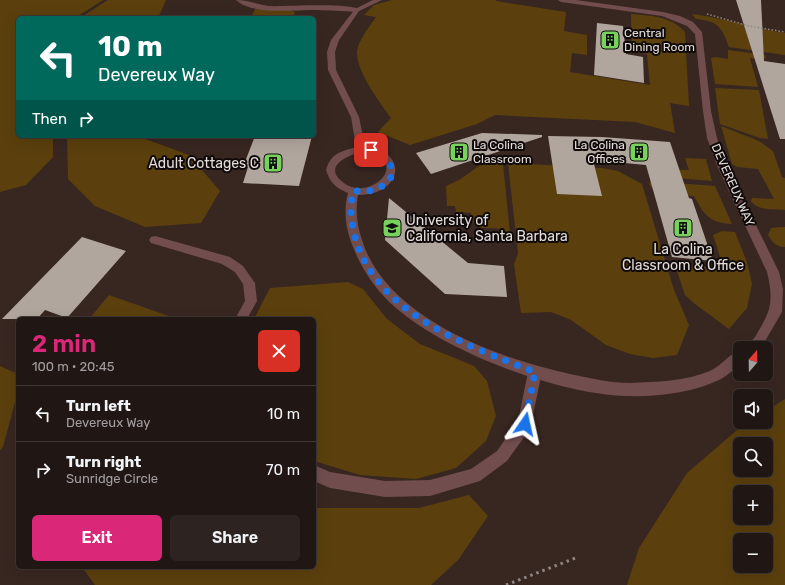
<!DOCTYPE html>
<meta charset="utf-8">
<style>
:root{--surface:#201715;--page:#2d2422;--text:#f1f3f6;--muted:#a29fa0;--line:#3d3634;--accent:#db2777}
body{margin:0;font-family:Rubik,sans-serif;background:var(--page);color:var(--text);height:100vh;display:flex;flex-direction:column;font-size:15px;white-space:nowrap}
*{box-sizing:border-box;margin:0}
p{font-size:13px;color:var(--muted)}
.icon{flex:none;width:22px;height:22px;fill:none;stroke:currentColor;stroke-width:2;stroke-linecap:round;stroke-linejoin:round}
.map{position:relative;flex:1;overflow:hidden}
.sheet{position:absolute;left:16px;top:317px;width:300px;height:252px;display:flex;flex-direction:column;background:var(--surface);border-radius:6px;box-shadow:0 4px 16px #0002,0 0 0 1px var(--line)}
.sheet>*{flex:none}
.top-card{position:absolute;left:16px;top:16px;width:300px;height:122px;border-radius:6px;box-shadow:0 4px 16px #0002,0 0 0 1px var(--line);background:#00695c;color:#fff;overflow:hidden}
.needle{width:26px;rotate:20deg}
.fabs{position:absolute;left:733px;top:341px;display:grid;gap:8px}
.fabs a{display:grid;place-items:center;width:40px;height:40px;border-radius:6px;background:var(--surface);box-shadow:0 4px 16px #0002,0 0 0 1px var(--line);font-size:20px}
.pin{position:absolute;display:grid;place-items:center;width:34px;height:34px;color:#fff;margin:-17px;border-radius:8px;box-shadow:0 2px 6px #0006}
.me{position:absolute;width:44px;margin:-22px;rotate:11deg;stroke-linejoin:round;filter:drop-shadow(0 0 3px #0008)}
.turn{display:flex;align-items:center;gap:14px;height:84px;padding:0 16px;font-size:18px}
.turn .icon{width:52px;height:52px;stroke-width:2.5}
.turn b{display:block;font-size:28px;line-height:34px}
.then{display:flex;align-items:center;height:38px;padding:0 16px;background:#0003;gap:8px;font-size:15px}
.round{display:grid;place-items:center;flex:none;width:42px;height:42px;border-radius:6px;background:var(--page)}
.overview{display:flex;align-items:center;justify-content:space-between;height:68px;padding:0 16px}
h1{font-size:24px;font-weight:600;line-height:30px;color:var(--accent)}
.cta{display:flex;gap:8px;margin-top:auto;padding:8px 16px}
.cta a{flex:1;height:46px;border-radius:6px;background:var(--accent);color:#fff;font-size:16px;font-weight:600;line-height:46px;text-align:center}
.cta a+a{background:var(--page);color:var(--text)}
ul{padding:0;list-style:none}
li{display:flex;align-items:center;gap:12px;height:56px;padding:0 16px;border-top:1px solid var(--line)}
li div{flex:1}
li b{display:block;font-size:15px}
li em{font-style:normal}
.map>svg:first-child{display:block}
.built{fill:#382621;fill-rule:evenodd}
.green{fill:#5b400d;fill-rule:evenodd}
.building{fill:#b1a69d}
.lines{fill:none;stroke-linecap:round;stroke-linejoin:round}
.path-far1{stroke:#8f8683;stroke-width:1.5;stroke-dasharray:1.5 2;stroke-linecap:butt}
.path{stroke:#8f8683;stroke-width:3;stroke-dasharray:2.5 4;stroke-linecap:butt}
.lane{fill:#714d4e;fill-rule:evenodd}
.street{fill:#714d4e;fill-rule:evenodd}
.route{stroke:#1a73e8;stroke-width:7;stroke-dasharray:0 12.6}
.labels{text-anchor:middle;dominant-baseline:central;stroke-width:4;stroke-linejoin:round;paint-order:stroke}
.far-poi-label{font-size:12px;fill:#e3dcd9;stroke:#0f0a09;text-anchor:start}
.far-street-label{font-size:12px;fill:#e3dcd9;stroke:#0f0a09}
.poi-label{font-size:14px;fill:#e3dcd9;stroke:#0f0a09;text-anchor:end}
</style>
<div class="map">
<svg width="785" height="585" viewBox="0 0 785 585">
<rect width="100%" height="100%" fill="#2a1f1c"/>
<!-- built -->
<path class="built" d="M0,0H785V585H0ZM18,18H314V136H18ZM18,319H314V567H18ZM740,348H766V374H740ZM740,396H766V422H740ZM740,444H766V470H740ZM740,492H766V518H740ZM740,540H766V566H740Z"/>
<!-- green -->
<path class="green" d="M0,0H103L75,18H18V136H53V157L26,185L0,192Z
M108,0H166L158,18H80Z
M392,0H496V1L566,12L564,31L587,35V55L572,53L570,72L650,85L647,54L632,52L631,14C651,16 671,16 685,32L689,106L670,103L675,133L635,122L495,115L477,124L410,145L378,132L391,118C380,103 357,72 357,53C357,42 370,26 376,17L364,15L374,5Z
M255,9L290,10L295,12L294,15L298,18H251Z
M692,14C724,18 754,28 785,33V55L729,47C722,27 718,21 696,19Z
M728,50L765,55L766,58L761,60L750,58L758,87L715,84L711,58L715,57L728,59Z
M715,88L759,90L768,139L760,138L720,124Z
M721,126L759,141L773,151L782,177L785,178V210C774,209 758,211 751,201L752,198L774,199L758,169L737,167L732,164Z
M67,136H137L189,155L220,191L201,223L145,227L95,206L68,179Z
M685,158L706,159L712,181L653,176V170H689Z
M497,162L503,164L510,233C506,232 505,230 501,229C489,227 471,233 471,213L456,212L455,206H447L446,186L459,180L479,166Z
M508,163L602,168L618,171L642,184L674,290L689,325L677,355L653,358L630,354L606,345L571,320L551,312L521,313L514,264L518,254Z
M651,181L715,186L732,224C710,223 704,215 694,196L655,193L649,184Z
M780,227H785V247C776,247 773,243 768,235L771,228Z
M722,231L735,232L747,262L752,284L747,308L729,329L695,304L685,295L676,268L677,264L713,268L721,260L713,235Z
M348,282L363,289L387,319L420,344L474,366L487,381L496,416L486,441L456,468L416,479L360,475L314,461V319H254L270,288Z
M109,295L177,319H89Z
M0,366L18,374V391L3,447L0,450Z
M785,399V585H627L639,548L687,473L736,431L749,422H766V411ZM740,444H766V470H740ZM740,492H766V518H740ZM740,540H766V566H740Z
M469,495L488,516L458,560L431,585H95L82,567H314V508H419Z"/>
<!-- building -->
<path class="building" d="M736,0H761L764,61L785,64V139H780Z
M597,23L623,26L626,54L643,57L644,83L594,75Z
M482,133L542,135V137L431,174L416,153Z
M255,136H312L299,186L243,183L248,167H243Z
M548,136L602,137L670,142L689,198L692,199L713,261L672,257L646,165L593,160L602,196L557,194Z
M389,198L468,263L504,266L507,297L445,294L385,240Z
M82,237L126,251L67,318L45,310L37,319H2Z"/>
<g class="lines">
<!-- path-far1 -->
<path class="path-far1" d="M707,14L749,26L785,32"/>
<!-- path -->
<path class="path" d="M506,585L578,557"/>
<!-- lane -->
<path class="lane" d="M236,0C247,0 257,4 268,6C285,7 350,2 360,10L357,12C343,11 328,10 314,10C292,10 252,15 236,0Z
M155,236L230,257L243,266L255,283L257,301L247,319H235L245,301L243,284L235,272L222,264L151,243L149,240L151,237Z
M535,366L540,368L542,372L530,429L507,461L480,481L430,496L385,497L330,488L314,481V465L330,472L385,481L430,480L471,469L497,451L518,421L528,372L530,368Z"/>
<!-- street -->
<path class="street" d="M373,0H382L359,11L339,40L335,52L336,70L359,117L365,146C412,153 400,196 358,195C355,210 357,225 362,240C386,318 497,358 570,374C589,378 610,383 630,383C656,382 686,381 710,371C721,366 729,354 740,350V364C734,369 728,375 721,379C694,393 656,397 626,396C558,394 448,353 396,308C377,292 362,270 353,247C346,230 343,211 348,193C336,188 330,183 326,170C331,153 340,152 356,147L351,117L328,70L327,52L331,40L355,9ZM361,152C415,160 370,203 344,183C322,167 346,156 361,152Z
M558,0H576L663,12L680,16L693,22L702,32L711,111L717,138L728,168L779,272L783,289L782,312L761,348H745C747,343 752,341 755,337C771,311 774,302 767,272L718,168L707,138L703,111L695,34L687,26L662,16L561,2Z"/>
</g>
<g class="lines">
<!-- route -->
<path class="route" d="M371,150C393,158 402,179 376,189C369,192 361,191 354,191C349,205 351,219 354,233C373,313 468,346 535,372L525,424"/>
</g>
<!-- icons -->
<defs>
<symbol id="building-square" viewBox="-11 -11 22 22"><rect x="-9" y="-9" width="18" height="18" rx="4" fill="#76d25a" stroke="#0f0a09"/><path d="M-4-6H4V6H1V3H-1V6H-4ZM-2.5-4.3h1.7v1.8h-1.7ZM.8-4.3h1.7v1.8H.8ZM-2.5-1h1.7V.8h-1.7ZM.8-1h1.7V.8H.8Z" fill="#111"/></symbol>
<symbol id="university-square" viewBox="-11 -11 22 22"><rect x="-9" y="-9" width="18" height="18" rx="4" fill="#76d25a" stroke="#0f0a09"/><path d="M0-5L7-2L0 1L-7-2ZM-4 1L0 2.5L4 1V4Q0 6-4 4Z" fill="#111"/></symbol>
</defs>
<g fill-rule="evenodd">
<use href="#building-square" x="599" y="29" width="22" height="22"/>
<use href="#building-square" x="448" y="141" width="22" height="22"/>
<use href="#building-square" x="628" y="141" width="22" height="22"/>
<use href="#building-square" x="262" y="152" width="22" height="22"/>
<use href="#university-square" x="381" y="217" width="22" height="22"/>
<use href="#building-square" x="672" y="217" width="22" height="22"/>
</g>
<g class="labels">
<!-- far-poi labels -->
<g class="far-poi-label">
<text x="624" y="33">Central<tspan x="624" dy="14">Dining Room</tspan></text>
<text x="473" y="145">La Colina<tspan x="473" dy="14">Classroom</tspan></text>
<text x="625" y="145" text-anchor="end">La Colina<tspan x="625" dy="14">Offices</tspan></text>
</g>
<!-- far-street labels -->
<g class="far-street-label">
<text transform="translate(733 185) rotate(66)">DEVEREUX WAY</text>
</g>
<!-- poi labels -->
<g class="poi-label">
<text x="259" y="163">Adult Cottages C</text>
<text x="406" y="220" text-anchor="start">University of<tspan x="406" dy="16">California, Santa Barbara</tspan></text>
<text x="683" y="249" text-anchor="middle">La Colina<tspan x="683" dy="16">Classroom &amp; Office</tspan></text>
</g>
</g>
</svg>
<div class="fabs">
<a><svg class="needle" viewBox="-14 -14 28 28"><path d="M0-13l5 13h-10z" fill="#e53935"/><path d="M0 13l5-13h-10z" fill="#a29fa0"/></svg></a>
<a><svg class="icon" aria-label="sound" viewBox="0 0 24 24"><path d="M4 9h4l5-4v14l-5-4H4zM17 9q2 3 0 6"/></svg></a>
<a><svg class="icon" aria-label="search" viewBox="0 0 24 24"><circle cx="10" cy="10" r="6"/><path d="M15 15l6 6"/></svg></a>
<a>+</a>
<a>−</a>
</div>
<div class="pin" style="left:371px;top:150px;background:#d93025"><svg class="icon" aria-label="arrive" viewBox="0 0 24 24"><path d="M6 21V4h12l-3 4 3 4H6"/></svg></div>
<svg class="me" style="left:525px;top:424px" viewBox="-20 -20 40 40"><path d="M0-17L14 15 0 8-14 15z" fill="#1a73e8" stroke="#fff" stroke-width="4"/></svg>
<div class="top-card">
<div class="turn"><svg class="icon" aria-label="left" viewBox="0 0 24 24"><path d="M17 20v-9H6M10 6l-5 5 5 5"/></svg><div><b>10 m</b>Devereux Way</div></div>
<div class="then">Then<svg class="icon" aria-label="right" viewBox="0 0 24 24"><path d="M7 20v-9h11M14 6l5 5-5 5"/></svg></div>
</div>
<section class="sheet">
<div class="overview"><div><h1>2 min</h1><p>100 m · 20:45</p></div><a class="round" style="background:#d93025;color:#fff"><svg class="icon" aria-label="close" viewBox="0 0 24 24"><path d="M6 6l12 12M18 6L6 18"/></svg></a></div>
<ul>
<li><svg class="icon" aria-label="left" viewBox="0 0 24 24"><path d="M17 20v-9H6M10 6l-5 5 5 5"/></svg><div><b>Turn left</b><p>Devereux Way</p></div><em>10 m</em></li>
<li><svg class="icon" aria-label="right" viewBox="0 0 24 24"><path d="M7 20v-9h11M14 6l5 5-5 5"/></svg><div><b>Turn right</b><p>Sunridge Circle</p></div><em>70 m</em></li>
</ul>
<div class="cta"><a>Exit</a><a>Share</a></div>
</section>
</div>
